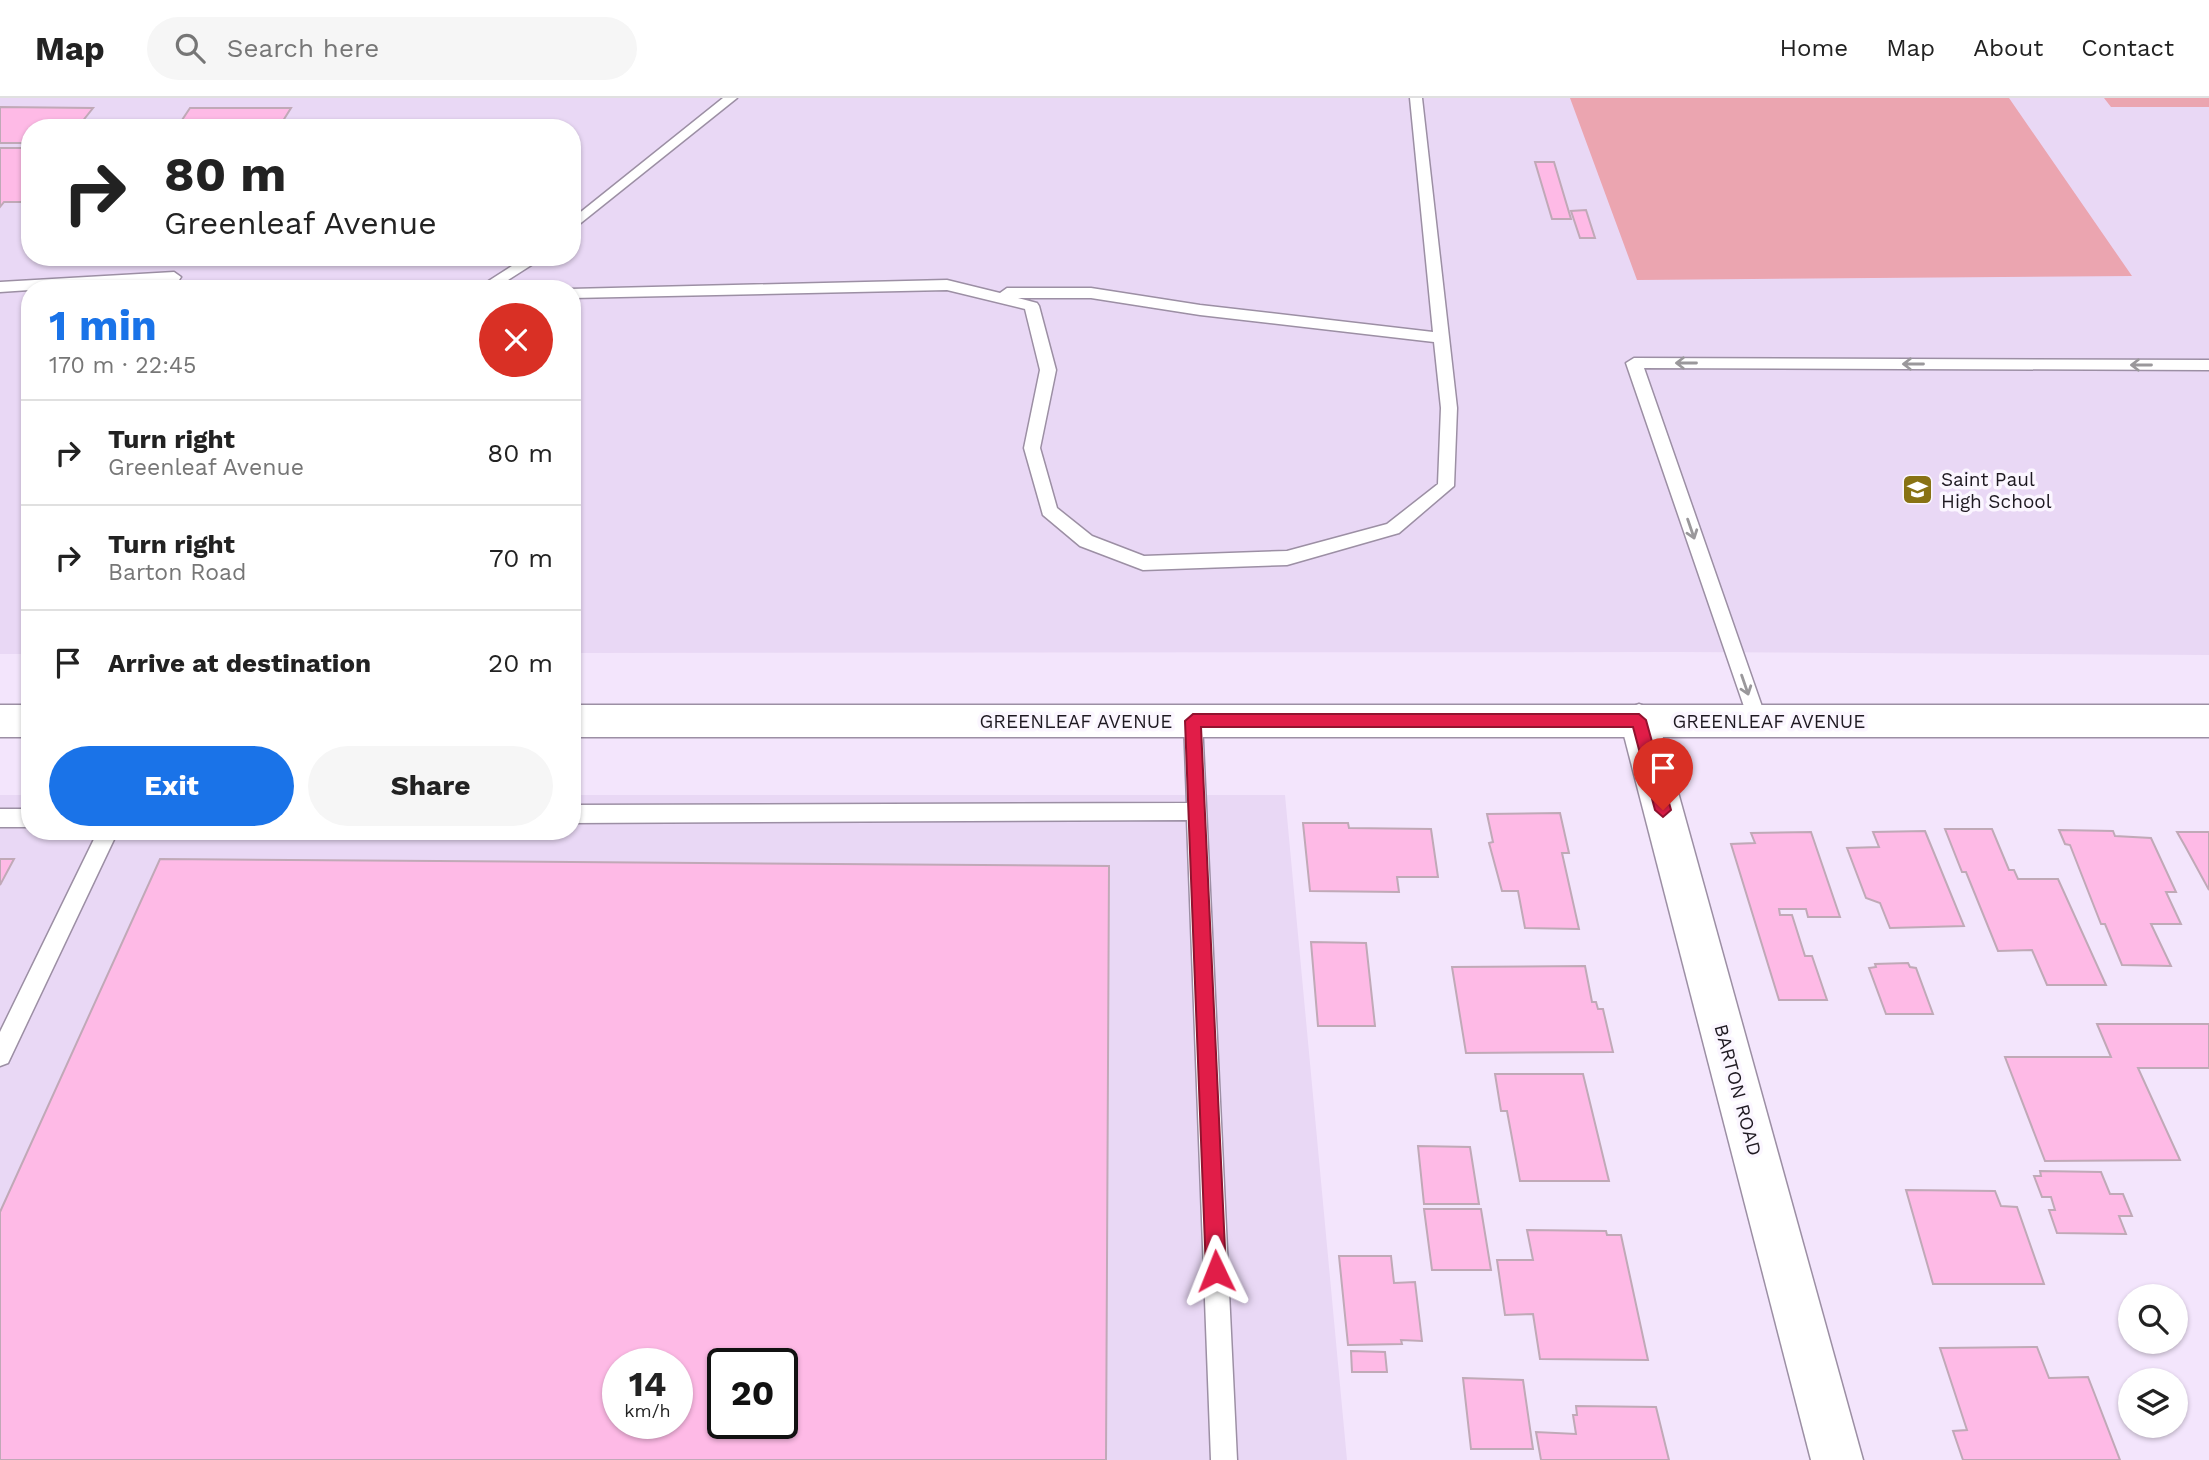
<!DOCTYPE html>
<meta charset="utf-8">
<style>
:root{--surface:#fff;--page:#f6f6f6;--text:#222;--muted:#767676;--line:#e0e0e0;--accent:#1a73e8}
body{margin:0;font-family:"Work Sans",sans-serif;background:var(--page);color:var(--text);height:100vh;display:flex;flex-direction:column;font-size:26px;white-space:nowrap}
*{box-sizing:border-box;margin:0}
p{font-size:23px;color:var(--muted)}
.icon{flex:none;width:38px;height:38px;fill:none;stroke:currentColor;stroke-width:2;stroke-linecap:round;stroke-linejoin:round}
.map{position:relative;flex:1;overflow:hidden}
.side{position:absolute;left:21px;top:182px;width:560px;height:560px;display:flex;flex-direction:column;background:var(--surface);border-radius:28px;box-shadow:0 2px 5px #0004}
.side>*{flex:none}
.top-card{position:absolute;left:21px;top:21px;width:560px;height:147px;border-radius:28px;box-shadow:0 2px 5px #0004;background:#fff;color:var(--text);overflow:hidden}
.controls{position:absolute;left:2118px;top:1186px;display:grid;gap:14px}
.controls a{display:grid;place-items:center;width:70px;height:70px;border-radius:50%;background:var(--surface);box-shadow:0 2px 5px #0004;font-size:35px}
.speed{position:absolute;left:602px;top:1250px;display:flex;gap:14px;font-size:35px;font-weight:700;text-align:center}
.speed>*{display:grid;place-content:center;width:91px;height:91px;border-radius:50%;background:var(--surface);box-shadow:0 2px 5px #0004;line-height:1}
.speed small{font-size:18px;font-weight:400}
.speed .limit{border:4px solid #111;border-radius:10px;background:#fff;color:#111}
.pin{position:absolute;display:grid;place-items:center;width:60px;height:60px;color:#fff;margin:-72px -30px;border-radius:50% 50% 50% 0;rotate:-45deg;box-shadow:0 0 7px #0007}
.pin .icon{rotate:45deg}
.me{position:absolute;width:77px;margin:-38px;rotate:358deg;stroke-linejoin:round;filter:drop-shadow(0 0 5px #0008)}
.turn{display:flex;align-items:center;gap:24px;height:147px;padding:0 28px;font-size:32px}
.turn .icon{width:91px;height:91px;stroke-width:2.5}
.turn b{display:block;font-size:49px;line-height:60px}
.round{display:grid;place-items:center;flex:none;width:74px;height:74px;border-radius:37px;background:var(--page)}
.head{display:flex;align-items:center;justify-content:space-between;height:119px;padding:0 28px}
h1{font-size:42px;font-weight:700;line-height:52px;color:var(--accent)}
.cta{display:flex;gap:14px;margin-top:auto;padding:14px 28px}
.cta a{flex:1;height:80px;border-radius:42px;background:var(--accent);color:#fff;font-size:28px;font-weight:700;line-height:80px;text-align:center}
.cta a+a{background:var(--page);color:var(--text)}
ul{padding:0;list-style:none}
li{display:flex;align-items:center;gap:21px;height:105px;padding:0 28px;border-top:2px solid var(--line)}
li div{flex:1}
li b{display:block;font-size:26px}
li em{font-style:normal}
header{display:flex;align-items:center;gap:42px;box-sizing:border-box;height:98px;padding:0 35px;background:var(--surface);border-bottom:2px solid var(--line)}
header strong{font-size:33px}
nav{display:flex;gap:38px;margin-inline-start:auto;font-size:24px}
.search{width:490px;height:63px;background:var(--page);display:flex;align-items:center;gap:18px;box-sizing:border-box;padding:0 24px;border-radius:38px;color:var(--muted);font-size:26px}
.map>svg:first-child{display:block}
.built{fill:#e9d8f5;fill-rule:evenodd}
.green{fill:#eba5b0}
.building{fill:#febae6;stroke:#c0a9b7;stroke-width:2;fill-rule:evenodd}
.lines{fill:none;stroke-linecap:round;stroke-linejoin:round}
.lane-casing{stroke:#9c8fa4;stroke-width:3}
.street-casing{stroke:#9c8fa4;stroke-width:3}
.secondary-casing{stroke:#9c8fa4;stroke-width:3}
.lane{fill:#fff;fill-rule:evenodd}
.street{fill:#fff;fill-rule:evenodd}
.secondary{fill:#fff;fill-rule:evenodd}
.oneway{stroke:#9a989b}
.route{fill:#e11d48;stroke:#92132f;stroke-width:2}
.labels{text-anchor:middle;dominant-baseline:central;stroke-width:7;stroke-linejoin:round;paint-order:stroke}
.poi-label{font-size:19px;fill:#1e1921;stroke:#fbf6ff;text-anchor:start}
.street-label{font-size:19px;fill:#1e1921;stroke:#fbf6ff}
</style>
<header>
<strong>Map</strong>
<div class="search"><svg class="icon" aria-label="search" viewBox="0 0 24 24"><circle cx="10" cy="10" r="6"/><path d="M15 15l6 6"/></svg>Search here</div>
<nav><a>Home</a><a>Map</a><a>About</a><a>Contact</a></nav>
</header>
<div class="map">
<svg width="2209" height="1362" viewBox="0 0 2209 1362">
<rect width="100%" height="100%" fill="#f3e5fc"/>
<!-- built -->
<path class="built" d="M0,0H2209V557L1676,554L572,555V191H30V556H0ZM30,30H572V159H30Z
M0,697H30V733H572V697H1285L1347,1362H0ZM618,1265H677V1325H618ZM723,1265H782V1325H723Z"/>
<!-- green -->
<path class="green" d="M1570,0H2009L2132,178L1637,182Z
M2104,0H2209V9H2111Z"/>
<!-- building -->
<path class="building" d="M0,9L93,10L77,30H30V45H0Z
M190,10H291L281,26H296L293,30H115L118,25H180Z
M0,50H30V104H4L0,109Z
M1535,64H1554L1571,121H1552Z
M1586,112L1595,140H1580L1571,113Z
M1560,715L1569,755H1562L1579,831L1525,830L1518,793H1502L1489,745L1493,744L1487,716Z
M1303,725H1348L1349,730L1431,731L1438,779H1397L1399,794L1310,793Z
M1945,731H1992L2009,772H2014L2018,781H2058L2106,887H2047L2032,852L1998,853L1966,774H1962Z
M2059,732L2113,733L2115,738L2151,740L2176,794H2166L2181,826H2151L2171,868L2122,867L2105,826H2101L2070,747L2065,746Z
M1925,733L1964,828L1890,830L1880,805L1866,800L1847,750L1879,749L1873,734Z
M1811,734L1840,819H1808L1806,811H1779L1780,817H1792L1805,858H1812L1827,902H1779L1731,746L1755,745L1751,735Z
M2177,734H2209V792L2185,748Z
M0,761H14L0,787Z
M160,761L1109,768L1106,1362H0V1114ZM618,1265H677V1325H618ZM723,1265H782V1325H723Z
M1311,844L1366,845L1375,928H1318Z
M1908,865L1910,869L1916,870L1933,916H1886L1869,870L1876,869L1875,866Z
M1585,868L1592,904H1596L1598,911H1603L1613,954L1466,955L1452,869Z
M2097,926H2209V970H2138L2180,1062L2045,1063L2005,959H2111Z
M1495,976H1583L1609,1083H1520L1507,1013H1501Z
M1418,1048L1470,1049L1479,1106H1424Z
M2040,1073L2101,1074L2110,1096H2123L2132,1118H2119L2126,1136L2057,1135L2049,1112H2055L2051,1099H2042L2034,1078H2041Z
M1906,1092L1995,1093L2001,1108L2017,1109L2044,1186H1933Z
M1424,1111H1481L1491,1172H1432Z
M1527,1132L1606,1133L1607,1137H1621L1648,1262L1540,1261L1533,1216L1505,1217L1497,1162H1533Z
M1339,1158H1391L1394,1185L1415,1184L1422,1243L1401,1242L1402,1246L1348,1247Z
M2037,1249L2049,1280L2088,1279L2120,1362H1963L1953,1333L1967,1332L1940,1250Z
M1351,1253L1385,1254L1387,1274H1352Z
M1463,1280L1523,1282L1533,1351H1471Z
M1576,1308L1656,1309L1669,1362H1541L1536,1334L1576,1336L1573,1317H1577Z"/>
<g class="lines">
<defs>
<path id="lane" d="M723,0H737L572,132V121Z
M1410,0H1422L1457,310L1454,388L1399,435L1287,467L1143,472L1080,448L1043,417L1024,350L1040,272L1025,211L947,192L572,200L570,191L947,182L1000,195L1007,190H1091L1200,207L1433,234ZM1018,200H1091L1200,217L1434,244L1441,310L1438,386L1387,426L1287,453L1144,458L1092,438L1057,410L1040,350L1056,272L1039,208L1037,205Z
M526,159H544L494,191H476Z
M174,174L181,179L179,182L0,194V184Z
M1634,260L2209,262V272L1644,270L1767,623L1765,629H1751L1749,623L1626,265Z
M1193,615L1200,617L1202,623L1237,1362H1211L1187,722L572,725V707L1187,705L1184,623L1186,617Z
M0,711H30V729H0Z
M98,733H118L8,965L0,968V934Z"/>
<path id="street" d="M1639,606L1652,611L1658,622L1863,1362H1811L1620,622L1626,611Z"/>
<path id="secondary" d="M0,607H30V639H0Z
M572,607H2209V639H572Z"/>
</defs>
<!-- lane casing -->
<use href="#lane" class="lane-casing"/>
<!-- street casing -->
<use href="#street" class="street-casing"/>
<!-- secondary casing -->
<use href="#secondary" class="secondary-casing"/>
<!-- lane -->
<use href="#lane" class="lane"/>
<!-- street -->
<use href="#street" class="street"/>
<!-- secondary -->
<use href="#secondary" class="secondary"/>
</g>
<!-- one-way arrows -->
<defs><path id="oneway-shaft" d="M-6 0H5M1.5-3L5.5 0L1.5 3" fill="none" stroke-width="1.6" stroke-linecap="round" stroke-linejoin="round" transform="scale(1.75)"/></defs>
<g class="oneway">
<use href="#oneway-shaft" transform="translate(1686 265) rotate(-180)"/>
<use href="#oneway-shaft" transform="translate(1913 266) rotate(-180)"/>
<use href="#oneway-shaft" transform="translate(2141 267) rotate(-180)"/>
<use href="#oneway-shaft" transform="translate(1691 431) rotate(71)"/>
<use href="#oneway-shaft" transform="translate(1745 587) rotate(71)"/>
</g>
<!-- route -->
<path class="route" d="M1193,616H1639L1646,622L1671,712L1663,719L1655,712L1633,629H1201L1226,1173L1223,1180L1216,1183L1209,1180L1206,1173L1185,623Z"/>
<!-- icons -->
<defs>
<symbol id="school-square" viewBox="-11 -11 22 22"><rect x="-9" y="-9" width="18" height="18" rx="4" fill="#887214" stroke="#fbf6ff"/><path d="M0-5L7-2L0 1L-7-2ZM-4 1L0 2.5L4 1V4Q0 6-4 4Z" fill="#fff"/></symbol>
</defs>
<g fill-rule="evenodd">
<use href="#school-square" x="1900" y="374" width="35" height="35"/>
</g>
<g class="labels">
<!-- poi labels -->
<g class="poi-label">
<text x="1941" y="381">Saint Paul<tspan x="1941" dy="22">High School</tspan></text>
</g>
<!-- street labels -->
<g class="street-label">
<text x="1076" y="623">GREENLEAF AVENUE</text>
<text x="1769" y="623">GREENLEAF AVENUE</text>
<text transform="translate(1738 992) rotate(75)">BARTON ROAD</text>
</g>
</g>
</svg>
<div class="controls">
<a><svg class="icon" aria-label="search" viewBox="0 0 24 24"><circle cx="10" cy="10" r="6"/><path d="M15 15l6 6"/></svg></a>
<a><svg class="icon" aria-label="layers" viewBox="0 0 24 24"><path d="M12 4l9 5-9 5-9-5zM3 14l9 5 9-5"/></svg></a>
</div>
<div class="speed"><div>14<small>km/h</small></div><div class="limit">20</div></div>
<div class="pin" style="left:1663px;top:712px;background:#d93025"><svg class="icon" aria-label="arrive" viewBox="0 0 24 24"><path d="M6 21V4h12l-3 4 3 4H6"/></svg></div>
<svg class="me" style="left:1216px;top:1173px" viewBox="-20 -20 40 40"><path d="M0-17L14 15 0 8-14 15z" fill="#e11d48" stroke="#fff" stroke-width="4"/></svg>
<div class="top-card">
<div class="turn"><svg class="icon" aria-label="right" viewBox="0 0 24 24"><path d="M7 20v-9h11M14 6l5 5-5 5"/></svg><div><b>80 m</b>Greenleaf Avenue</div></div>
</div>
<section class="side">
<div class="head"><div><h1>1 min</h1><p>170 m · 22:45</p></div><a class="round" style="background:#d93025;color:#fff"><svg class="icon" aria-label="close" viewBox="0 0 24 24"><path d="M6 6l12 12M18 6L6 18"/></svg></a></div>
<ul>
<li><svg class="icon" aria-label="right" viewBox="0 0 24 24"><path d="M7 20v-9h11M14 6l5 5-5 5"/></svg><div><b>Turn right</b><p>Greenleaf Avenue</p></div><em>80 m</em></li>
<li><svg class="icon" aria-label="right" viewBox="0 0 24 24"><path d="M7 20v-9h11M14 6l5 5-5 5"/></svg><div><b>Turn right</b><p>Barton Road</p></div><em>70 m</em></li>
<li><svg class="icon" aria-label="arrive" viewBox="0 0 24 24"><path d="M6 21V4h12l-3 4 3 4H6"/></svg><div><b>Arrive at destination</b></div><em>20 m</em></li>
</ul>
<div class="cta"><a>Exit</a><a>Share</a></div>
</section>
</div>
